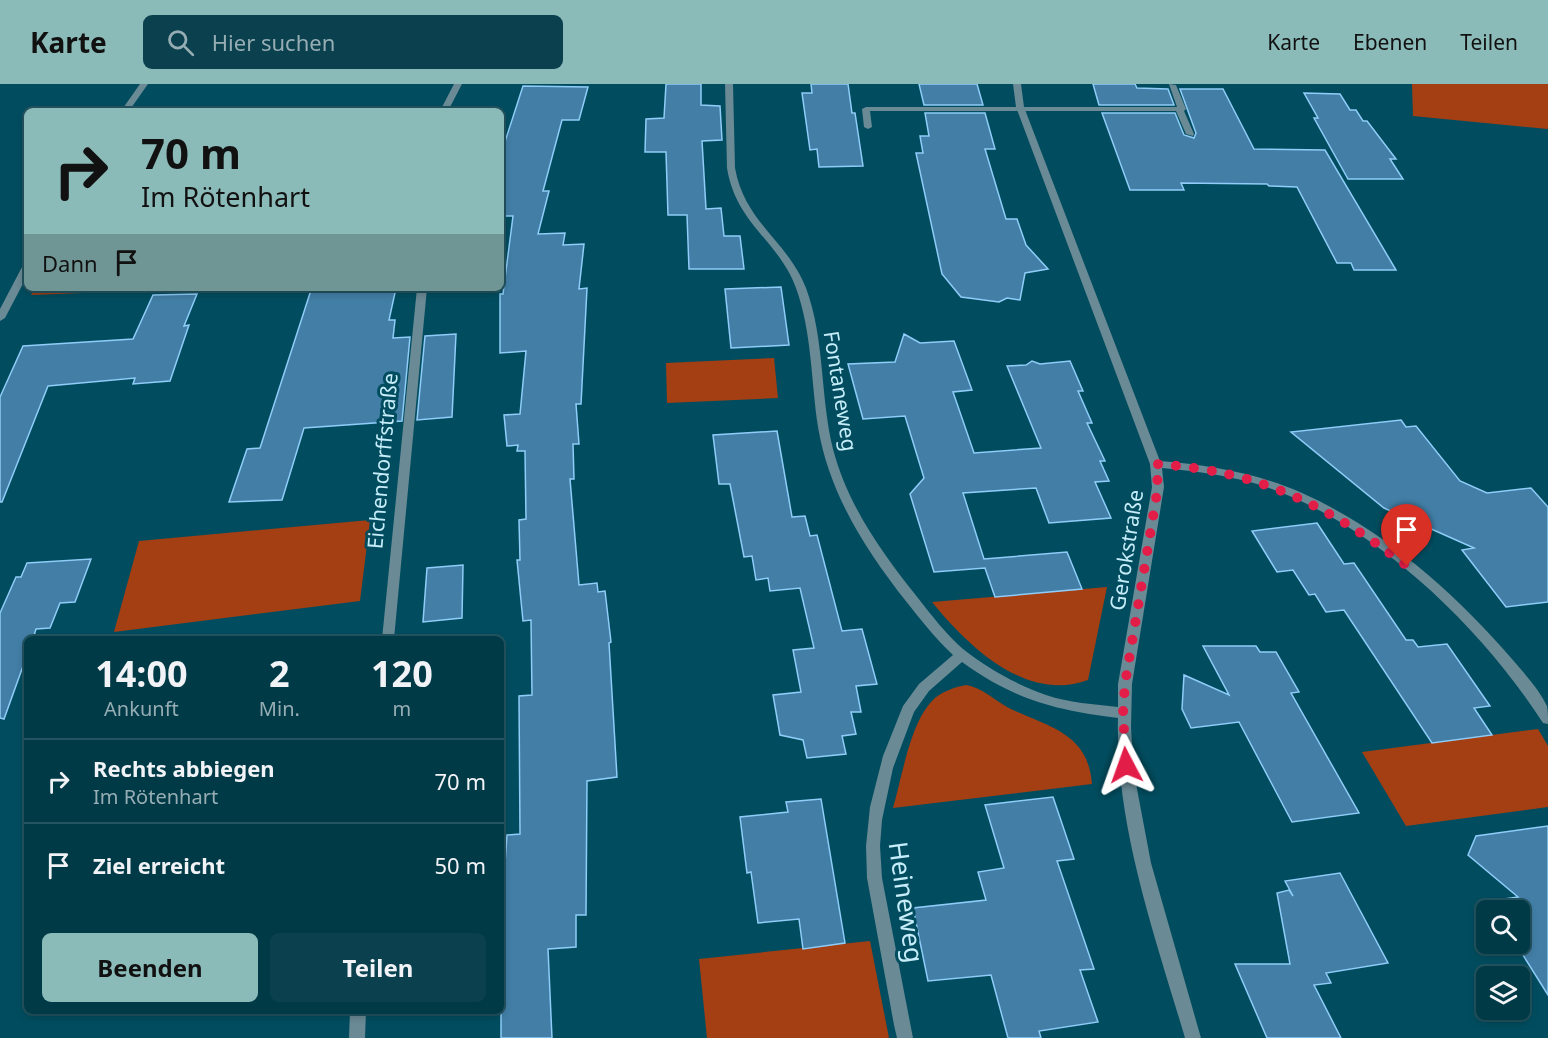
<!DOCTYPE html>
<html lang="de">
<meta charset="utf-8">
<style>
:root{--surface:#013a47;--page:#0b414e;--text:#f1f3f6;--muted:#96adb4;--line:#235460;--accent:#8bbbb9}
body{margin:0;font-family:"Noto Sans",sans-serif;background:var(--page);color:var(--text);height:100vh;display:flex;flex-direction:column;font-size:22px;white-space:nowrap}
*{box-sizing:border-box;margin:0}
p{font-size:20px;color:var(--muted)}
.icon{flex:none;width:33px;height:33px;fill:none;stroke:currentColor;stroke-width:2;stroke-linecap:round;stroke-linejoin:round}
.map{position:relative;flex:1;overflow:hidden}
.panel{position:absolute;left:24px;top:552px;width:480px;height:378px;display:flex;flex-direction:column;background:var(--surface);border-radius:9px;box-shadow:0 3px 9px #0003,0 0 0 2px var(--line)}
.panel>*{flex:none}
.guide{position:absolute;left:24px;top:24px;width:480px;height:183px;border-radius:9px;box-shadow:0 3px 9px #0003,0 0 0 2px var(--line);background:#8bbbb9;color:#111;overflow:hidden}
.buttons{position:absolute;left:1476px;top:816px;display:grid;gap:12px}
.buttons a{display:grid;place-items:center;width:54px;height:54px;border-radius:9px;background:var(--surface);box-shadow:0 3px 9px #0003,0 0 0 2px var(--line);font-size:30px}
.pin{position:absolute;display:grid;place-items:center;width:51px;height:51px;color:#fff;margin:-62px -26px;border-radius:50% 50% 50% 0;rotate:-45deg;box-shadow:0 0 6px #0007}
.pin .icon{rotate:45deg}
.me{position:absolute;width:66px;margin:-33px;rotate:356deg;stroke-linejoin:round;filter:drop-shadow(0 0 4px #0008)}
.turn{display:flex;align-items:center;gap:21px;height:126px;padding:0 18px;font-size:27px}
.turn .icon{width:78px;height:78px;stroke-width:2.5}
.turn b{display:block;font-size:42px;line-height:51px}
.then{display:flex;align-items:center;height:57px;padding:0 18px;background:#0003;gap:12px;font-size:22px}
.eta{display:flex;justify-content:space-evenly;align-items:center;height:102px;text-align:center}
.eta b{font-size:36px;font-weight:700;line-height:42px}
.button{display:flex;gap:12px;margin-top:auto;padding:12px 18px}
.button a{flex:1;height:69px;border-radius:9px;background:var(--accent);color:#111;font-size:24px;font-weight:700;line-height:69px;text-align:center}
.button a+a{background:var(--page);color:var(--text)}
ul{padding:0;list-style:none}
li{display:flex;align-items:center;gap:18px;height:84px;padding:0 18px;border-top:2px solid var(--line)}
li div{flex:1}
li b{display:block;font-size:22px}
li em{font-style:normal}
header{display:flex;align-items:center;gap:36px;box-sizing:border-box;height:84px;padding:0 30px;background:var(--accent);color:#111}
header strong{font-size:28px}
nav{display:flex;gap:33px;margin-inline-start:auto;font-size:21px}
.search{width:420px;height:54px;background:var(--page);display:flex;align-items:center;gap:15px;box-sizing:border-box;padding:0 21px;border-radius:9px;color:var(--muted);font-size:22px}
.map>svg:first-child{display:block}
.green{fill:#a43e13}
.building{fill:#427ea6;stroke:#8fccf8;stroke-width:1.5}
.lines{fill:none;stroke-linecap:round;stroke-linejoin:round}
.lane{fill:#6a8a95;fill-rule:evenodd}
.street{fill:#6a8a95;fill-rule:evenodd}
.route{stroke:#e11d48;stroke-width:10;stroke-dasharray:0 18}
.labels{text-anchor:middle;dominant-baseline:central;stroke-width:6;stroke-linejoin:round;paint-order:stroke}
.street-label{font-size:21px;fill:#c6edf9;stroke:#014d5f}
.near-street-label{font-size:26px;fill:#c6edf9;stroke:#014d5f}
</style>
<header>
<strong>Karte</strong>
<div class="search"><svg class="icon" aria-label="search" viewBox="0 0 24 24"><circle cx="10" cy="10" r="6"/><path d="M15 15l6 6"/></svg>Hier suchen</div>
<nav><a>Karte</a><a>Ebenen</a><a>Teilen</a></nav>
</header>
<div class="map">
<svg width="1548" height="954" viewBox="0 0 1548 954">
<rect width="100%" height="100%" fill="#014d5f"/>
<!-- green -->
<path class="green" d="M1412,0H1548V45L1413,32Z
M35,204H210L31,211Z
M774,274L778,314L667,319L666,279Z
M370,436L360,517L114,548L139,457Z
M1107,503L1088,596C1026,619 968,562 932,518Z
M966,601C981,603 993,615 1007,623C1046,643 1088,647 1092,700L893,724C902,693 910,640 932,617C940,608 955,603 966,601Z
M1538,645L1548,662V723L1406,742L1362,668Z
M870,857L889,954H707L699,875Z"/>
<!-- building -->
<path class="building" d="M666,0H701V21L720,22L722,56L702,57L706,125L721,124L724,152H740L744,185H689L687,131H668L666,68H645L646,35L664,34Z
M811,0H848L852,29H855L863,82L819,83L817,65L810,66L802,9H812Z
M919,0H977L983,21H924Z
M1093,0H1135L1137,4L1168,5L1174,21H1099Z
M523,2L588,3L579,36H562L543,107H549L538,150L565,149L563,161L584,160L579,205L587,204L581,320H576L579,360H573L574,395H570L579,501L597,499L598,508L605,507L611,558L609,559L617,693L587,697L586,831H576V863L548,865L552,954H501V836L507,751L520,750L519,612L532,611L531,536L523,537L517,476H520L519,436L526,435L525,367H517L518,361L507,362L504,331L520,330L526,267L500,269V210H503L513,132H501V70Z
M1180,5H1223L1254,65L1325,66L1396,186H1354L1351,179H1337L1297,103L1269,102L1267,100L1181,99L1184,106H1130L1102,29H1175L1184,51L1194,54L1196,49Z
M1304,9L1340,10L1350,26H1356L1363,37H1367L1396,75H1390L1403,95H1348L1314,34H1318Z
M925,29H985L995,65H985L1006,135H1017L1026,161L1048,185L1025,189L1020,216L1007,214L999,218L961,213L942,190L916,69H923L920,52H929Z
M781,203L789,261L731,264L725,205Z
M396,204L389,236H395L393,254L410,253L402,337L304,344L282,416L229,418L247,365L260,364L311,206Z
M197,210L184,242L189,241L170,297L133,300L135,294L48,302L2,418H0V313L23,262L133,255L153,211Z
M456,250L452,333L417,336L425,252Z
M904,250L920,259L954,257L972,306L953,308L974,369L1041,364L1007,282L1026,281L1032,277L1040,280L1070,277L1083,307H1078L1092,339H1087L1105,377H1100L1109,397L1095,398L1111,434L1049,439L1036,404L963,409L984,475L1067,468L1082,505L995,513L985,484L934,488L910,410L924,394L905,332L863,335L848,280L895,278Z
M1401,336L1406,343L1416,342L1460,397L1487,409L1531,404L1548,423V518L1506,523L1462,466L1474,464L1384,424L1291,348Z
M777,347L792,433L805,432L810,452L817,451L842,547L862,545L877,600L856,602L861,628H851L856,650L842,652L846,670L807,674L803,656L780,651L773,611L801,608L793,566L814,564L800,504L770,507L768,494L756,496L752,472L744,473L730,400H719L713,351Z
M1317,439L1344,480L1354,479L1406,556H1413L1418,563L1447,560L1490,622L1474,624L1492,651L1432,659L1344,526L1326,528L1315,510L1309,511L1293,486L1277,488L1252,447Z
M91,475L75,518L60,519L50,544L36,545L33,555H27V571L4,635L0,634V529L16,493H21L27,479Z
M463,481L462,534L423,538L427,484Z
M1203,562H1256L1260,568H1276L1299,608L1291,609L1359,729L1292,738L1239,638L1191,644L1182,625L1184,591L1229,611Z
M1053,713L1074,775L1057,777L1094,885L1080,886L1098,938L1039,947L1041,954H1008L991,891L928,897L913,824L986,816L978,788L1004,784L985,721Z
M821,715L845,859L803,865L799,835L758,839L751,788L747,789L740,733L788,728L786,718Z
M1548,742V911L1516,860H1520V826H1496L1490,817L1518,813L1468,771L1476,752Z
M1340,789L1388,879L1326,889L1331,899L1314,901L1341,954H1267L1235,880H1290L1277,809L1289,806L1293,812L1285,797Z"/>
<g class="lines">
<!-- lane -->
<path class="lane" d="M725,0H733L735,84L731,87L727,84Z
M1169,0L1176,1L1186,25L1184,27L1194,50L1193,52L1186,50L1176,27H870L872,43L868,45L864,43L862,25L866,23H1177Z"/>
<!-- street -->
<path class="street" d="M140,0H148L129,27H121Z
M454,0H462L448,27H440Z
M1013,0H1021L1024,23L1160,377C1209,381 1257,389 1302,409C1383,445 1454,508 1512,575C1524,589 1539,605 1547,622C1548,627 1548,635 1548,640L1543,639C1480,541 1370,435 1257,400C1226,391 1194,387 1162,384L1164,403L1132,600L1131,644L1134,689L1151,779L1201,954H1185C1155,852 1115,741 1118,634C1054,626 1015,616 962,578L929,607L914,628L893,684L882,736L880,762L882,794L913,954H897L894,941L867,794L866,762L870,723L883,672L903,622L919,600L953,571C935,554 920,535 905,516C865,465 829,409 818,343C811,297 812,248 796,204C779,157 736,140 727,84L731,81L735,84C745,139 787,156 806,204C825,255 820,312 833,365C848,422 882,469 918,514C932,532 946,550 963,565C987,584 1017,601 1046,611C1069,619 1094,620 1118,623V600L1152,403L1150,380L1016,23Z
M27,180V192L5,234L0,237V225L22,183Z
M417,204H427L394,555H382Z
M350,927H366L365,954H349Z"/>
</g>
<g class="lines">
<!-- route -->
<path class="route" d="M1126,681L1123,629L1125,600L1158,403L1156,380C1260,387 1325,420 1407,482"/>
</g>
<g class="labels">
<!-- street labels -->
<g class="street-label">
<text transform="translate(841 307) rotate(81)">Fontaneweg</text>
<text transform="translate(382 377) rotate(-85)">Eichendorffstraße</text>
<text transform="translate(1126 466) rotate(-81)">Gerokstraße</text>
</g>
<!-- near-street labels -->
<g class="near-street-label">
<text transform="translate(907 818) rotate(82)">Heineweg</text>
</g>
</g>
</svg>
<div class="buttons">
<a><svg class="icon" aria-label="search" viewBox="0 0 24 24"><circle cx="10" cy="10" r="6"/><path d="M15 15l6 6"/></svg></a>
<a><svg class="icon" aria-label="layers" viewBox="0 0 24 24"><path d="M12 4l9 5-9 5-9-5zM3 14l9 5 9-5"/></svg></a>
</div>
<div class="pin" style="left:1407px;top:482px;background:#d93025"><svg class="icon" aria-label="arrive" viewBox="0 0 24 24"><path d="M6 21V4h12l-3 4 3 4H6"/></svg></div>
<svg class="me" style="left:1126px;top:681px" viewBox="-20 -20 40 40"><path d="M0-17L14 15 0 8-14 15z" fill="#e11d48" stroke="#fff" stroke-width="4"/></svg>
<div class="guide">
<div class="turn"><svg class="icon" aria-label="right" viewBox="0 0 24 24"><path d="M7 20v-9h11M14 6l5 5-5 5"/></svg><div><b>70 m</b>Im Rötenhart</div></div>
<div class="then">Dann<svg class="icon" aria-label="arrive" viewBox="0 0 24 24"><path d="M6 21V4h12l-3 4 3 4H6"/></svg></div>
</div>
<section class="panel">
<div class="eta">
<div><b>14:00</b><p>Ankunft</p></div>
<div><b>2</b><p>Min.</p></div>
<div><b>120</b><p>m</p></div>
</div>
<ul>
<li><svg class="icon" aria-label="right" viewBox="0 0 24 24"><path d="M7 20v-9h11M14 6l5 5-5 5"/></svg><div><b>Rechts abbiegen</b><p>Im Rötenhart</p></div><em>70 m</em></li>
<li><svg class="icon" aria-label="arrive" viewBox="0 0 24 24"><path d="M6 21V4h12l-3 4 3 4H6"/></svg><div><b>Ziel erreicht</b></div><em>50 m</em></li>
</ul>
<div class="button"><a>Beenden</a><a>Teilen</a></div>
</section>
</div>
